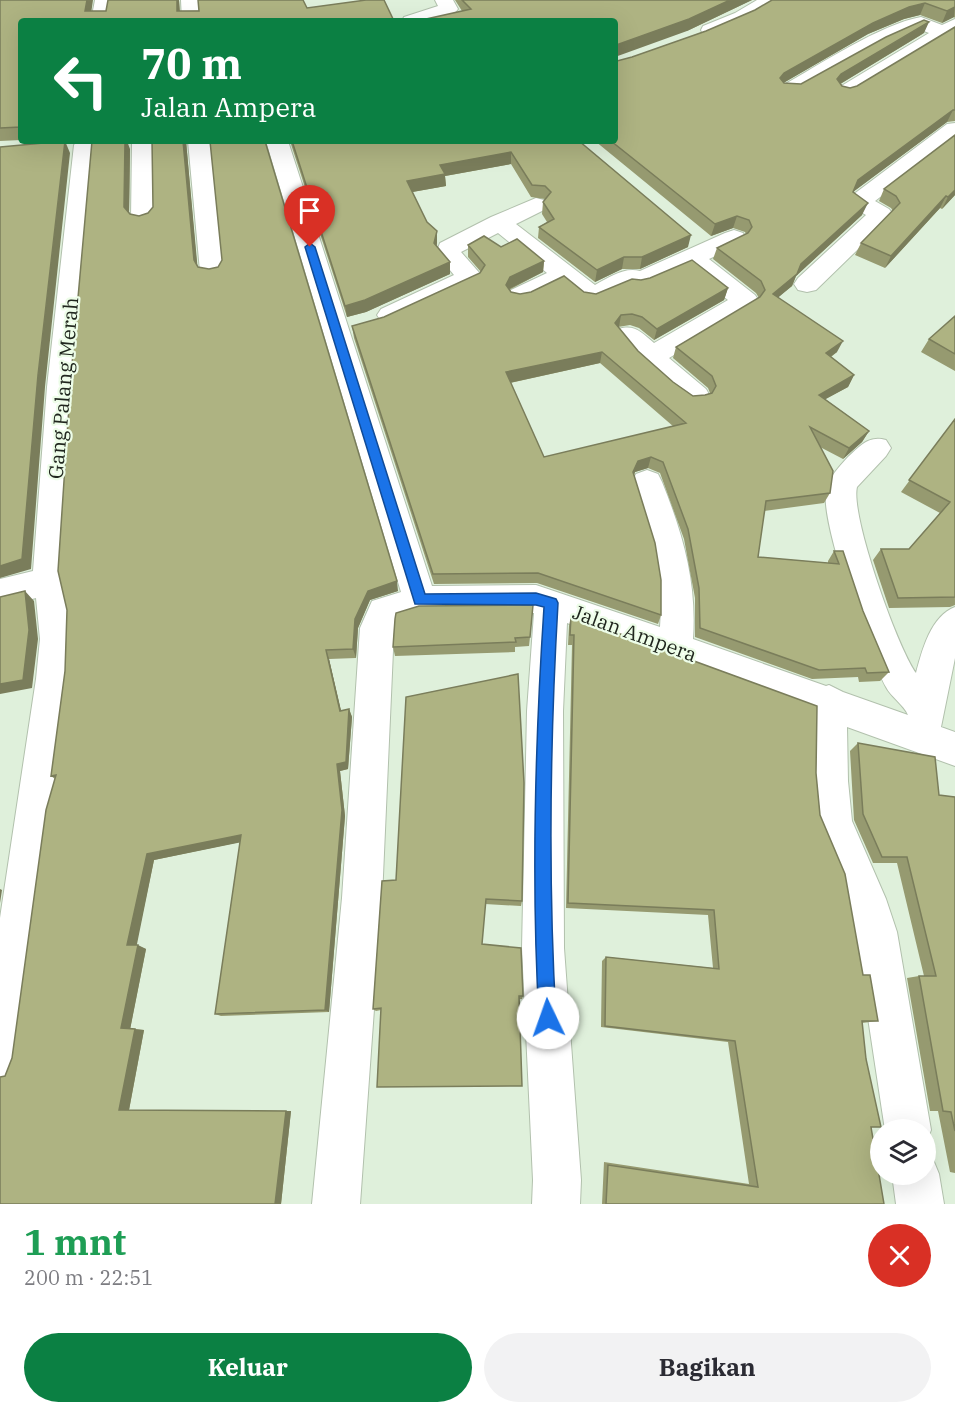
<!DOCTYPE html>
<html lang="id">
<meta charset="utf-8">
<style>
:root{--surface:#fff;--page:#f2f2f3;--text:#2b2b33;--muted:#7c7c81;--accent:#0b8043}
body{margin:0;font-family:"IBM Plex Serif",serif;background:var(--page);color:var(--text);height:100vh;display:flex;flex-direction:column;font-size:22px;white-space:nowrap}
*{box-sizing:border-box;margin:0}
p{font-size:20px;color:var(--muted)}
.icon{flex:none;width:33px;height:33px;fill:none;stroke:currentColor;stroke-width:2;stroke-linecap:round;stroke-linejoin:round}
.map{position:relative;height:1204px;overflow:hidden}
.drawer{display:flex;flex-direction:column;background:var(--surface);flex:1}
.drawer>*{flex:none}
.top-card{position:absolute;left:18px;top:18px;width:600px;height:126px;border-radius:6px;box-shadow:0 6px 24px #0002;background:#0b8043;color:#fff;overflow:hidden}
.buttons{position:absolute;left:870px;top:1119px;display:grid;gap:12px}
.buttons a{display:grid;place-items:center;width:66px;height:66px;border-radius:50%;background:var(--surface);box-shadow:0 6px 24px #0002;font-size:30px}
.pin{position:absolute;display:grid;place-items:center;width:51px;height:51px;color:#fff;margin:-62px -26px;border-radius:50% 50% 50% 0;rotate:-45deg;box-shadow:0 0 6px #0007}
.pin .icon{rotate:45deg}
.me{position:absolute;width:66px;margin:-33px;rotate:357deg;stroke-linejoin:round;filter:drop-shadow(0 0 4px #0008)}
.turn{display:flex;align-items:center;gap:21px;height:126px;padding:0 24px;font-size:27px}
.turn .icon{width:78px;height:78px;stroke-width:2.5}
.turn b{display:block;font-size:42px;line-height:51px}
.round{display:grid;place-items:center;flex:none;width:63px;height:63px;border-radius:32px;background:var(--page)}
.head{display:flex;align-items:center;justify-content:space-between;height:102px;padding:0 24px}
h1{font-size:36px;font-weight:800;line-height:45px;color:#1e9e55}
.cta{display:flex;gap:12px;margin-top:auto;padding:12px 24px}
.cta a{flex:1;height:69px;border-radius:36px;background:var(--accent);color:#fff;font-size:24px;font-weight:800;line-height:69px;text-align:center}
.cta a+a{background:var(--page);color:var(--text)}
.map>svg:first-child{display:block}
.lines{fill:none;stroke-linecap:round;stroke-linejoin:round}
.minor-casing{stroke:#b2c1ad;stroke-width:2}
.minor{fill:#fff;fill-rule:evenodd}
.wall{fill:#969a70;fill-rule:evenodd}
.shaded-wall{fill:#7a7d5b}
.building{fill:#aeb382;stroke:#7a7d5b;stroke-width:1.5;fill-rule:evenodd}
.route{fill:#1a73e8;stroke:#114b97;stroke-width:1.5}
.labels{text-anchor:middle;dominant-baseline:central;stroke-width:4.5;stroke-linejoin:round;paint-order:stroke}
.street-label{font-size:20px;fill:#20261e;stroke:#edfde8}
</style>
<div class="map">
<svg width="955" height="1204" viewBox="0 0 955 1204">
<rect width="100%" height="100%" fill="#dff0db"/>
<g class="lines">
<defs>
<path id="minor" d="M95,0H113L109,21H91Z
M181,0H199L200,21H182Z
M435,0H453L458,9C447,24 418,21 402,21L404,17L438,6Z
M757,0H779C770,14 719,38 703,34L701,30L703,26L735,13Z
M921,17L942,25L955,19V33L852,96L845,98L838,96L835,92L838,88L929,33L919,29L880,47L796,94H782L779,90L782,86C819,65 881,24 921,17Z
M955,123V139L875,201L889,209L893,214L889,219L816,290L807,292L798,290L794,284L798,278L866,215L854,208L850,203L854,194L947,124Z
M77,141H93L96,145L75,387L64,581L73,619V659L22,1058L16,1074L0,1080V918L36,679L40,639L36,598L0,607V579L33,571L47,387L74,145Z
M132,141H154L155,219L151,224L143,226L135,224L131,219Z
M188,141H210L224,271L221,277L212,279L203,277L200,271Z
M266,141H288L432,586L536,585L660,627C664,576 650,529 632,482L636,474L647,470L658,474L662,482C683,534 697,583 693,639L826,686L829,685L843,692L908,715C904,705 891,697 886,687C868,653 821,526 826,491C828,478 840,466 848,457C861,445 869,435 886,440L891,448L886,456L857,487C850,515 898,649 916,673C922,650 931,616 955,607V658L941,727L955,732V766L847,727L848,781L852,821L886,899L897,932L931,1130L926,1143V1130H885L855,932L846,899L814,822L810,781L811,713L567,623L563,711L564,948L581,1180L580,1204H532L533,1180L522,948L527,711L534,613L420,614L396,621L394,628L382,898L360,1204H312L342,898L360,628L372,601L401,592Z
M536,198L544,200L548,205L544,210L516,224L595,285C610,277 624,267 640,271L725,233L734,230L743,233L746,238L743,243L709,259L755,295L759,301L755,307L669,358L706,389L710,396L706,403C699,405 694,407 688,404C674,397 622,348 615,335L619,329C635,324 642,333 654,343L728,300L689,269L647,288L638,290L630,288L593,304L584,302L563,285L529,302L520,304L511,302L507,296L511,290L547,273L498,233L461,252L483,277L479,283L399,321L390,324L381,321L377,315L381,309L454,275L436,253L440,243L491,217Z
M926,1155L932,1157L939,1174L944,1204H896L892,1174H926Z"/>
</defs>
<!-- minor casing -->
<use href="#minor" class="minor-casing"/>
<!-- minor -->
<use href="#minor" class="minor"/>
</g>
<!-- wall -->
<path class="wall" d="M0,0L91,11H106L108,0H179L180,11L307,8L394,21H21V140L0,141Z
M455,0H752L687,31L462,11Z
M955,0V18L954,17L942,23L920,15L904,19L868,34L783,83L801,84L924,33L840,84L842,86L850,88L857,86L955,27V121L947,122L854,191L862,215L796,276L792,286L778,297L837,352L831,357L854,375L848,387L825,399L869,431L862,442L843,459L820,447L830,493L824,503L764,511L758,557L828,563V561L834,551L863,611L889,672L880,681L859,682L858,677L812,679L695,637V598L684,539L660,473L648,468L635,472L634,475L661,615L658,624L537,583L434,584L354,338L352,326L384,317L480,273L481,272L468,257V245L501,247L544,261L543,272L509,290L511,292L520,294L584,292L596,294L641,280L728,288L724,300L654,340L639,328L630,325L618,327L638,351L673,382L693,396L705,395L710,393L708,388L673,358L676,347L759,298L756,293L713,259L717,248L746,234L745,232L733,228L711,236L595,141H615L617,61L632,57L706,31L755,10ZM600,363L674,427L544,457L510,383Z
M955,135V195L942,209L940,208L885,268L855,255L861,243L893,211L891,208L879,201L884,189Z
M152,141H186L197,266L398,591L370,600L358,628L356,658L329,659L341,711L349,709L352,717L348,769L340,771L345,816L329,1012L221,1016L215,1014L240,842L154,860L136,945L146,949L130,1029L144,1030L129,1110L291,1111L281,1204H0L5,1076L12,1058L55,779L51,776L65,671L130,149L129,213L130,214L139,216L148,213L153,207Z
M290,141H579L688,247L640,269H622L595,282L538,238L539,227L547,222L542,214L543,202L545,199L531,197L511,164L445,176L446,186L412,192L427,222L437,231V246L450,274L366,312L347,317Z
M955,316V371L921,352L929,339Z
M955,419V605L950,607L889,608L873,560L881,549H909L940,513L901,492Z
M571,616L816,773L820,815L863,975L878,1021L862,1023L871,1127L884,1204H602L604,1162L749,1184L728,1042L601,1027L602,961L606,957L713,968L708,915L566,908L572,645H568L569,626Z
M395,619L530,637L529,646L515,647V652L395,656L393,647Z
M858,743L939,795L955,797V1173L950,1172L938,1111H930L907,978L919,976H924L897,863H873L854,820L850,751Z
M382,881L522,901L521,906L485,904L482,944L523,996L522,999L381,1010L376,1011L373,1009Z"/>
<!-- shaded-wall -->
<path class="shaded-wall" d="M87,0H93L90,21L85,11Z
M177,0H179L180,21L177,11Z
M730,0H752L687,31L615,57L616,45Z
M925,3L920,15L904,19L868,34L780,85V78L784,73L873,23L909,7Z
M955,7L954,17L942,23L947,11Z
M929,22L924,33L837,86V79L841,74Z
M953,110L947,122L853,192L858,180Z
M65,141L70,153L45,387L31,569L0,578V566L38,375Z
M125,141H127L130,149L129,219L124,207Z
M183,141H186L198,272L194,260Z
M511,152V164L445,176L446,186L407,193V181L440,165Z
M955,190V195L942,209L948,197Z
M946,196L940,208L885,268L891,256Z
M868,203L862,215L796,276L792,286L768,306L773,294L801,264Z
M737,216L733,228L711,236L715,224Z
M437,231V243L434,254V243Z
M691,235L688,247L640,269L642,257Z
M624,257L622,269L595,282L597,270Z
M544,261L543,272L509,289L505,297L506,285L510,277Z
M450,262V274L366,312L347,317L345,306Z
M728,288L724,300L654,340L657,329Z
M621,315L619,327L613,335L615,323Z
M843,341L837,352L820,364L826,353Z
M602,352L600,363L505,384L506,372Z
M854,375L848,387L813,406L819,395Z
M869,431L862,442L843,459L849,448Z
M651,457L648,468L635,472L630,483L633,472L638,461Z
M397,581L398,591L370,600L358,628L356,658L353,649L355,619L368,591Z
M25,591L34,601L38,639L32,688L0,694V684Z
M326,650L329,659L343,719L340,711Z
M349,709L352,717L348,769L340,771L345,816L329,1012L325,1010L337,764Z
M241,835L247,841L154,860L136,949L127,945L147,854Z
M0,889L2,890L0,903Z
M138,945L146,949L130,1030L121,1028Z
M135,1029L144,1030L129,1110H119Z
M286,1111H291L281,1204H275Z"/>
<!-- building -->
<path class="building" d="M0,0H87L85,11H106L108,0H177V11H199L198,0H303L307,8L366,0H384L394,21H21V127L0,128Z
M462,0H730L689,19L616,45L615,53V21H417L471,9Z
M772,0H955V7L947,11L925,3L909,7L873,23L784,73L780,78L784,83L801,84L886,37L924,20L929,22L841,74L837,79L842,86L850,88L857,86L955,27V110H953L858,180L853,192L868,203L801,264L797,274L773,294L843,341L826,353L854,375L819,395L869,431L849,448L810,427L833,471L830,493L766,501L758,557L839,564L834,551H843L863,611L889,672L867,673L865,668L819,670L700,628L699,588L688,529L663,462L651,457L638,461L633,472L655,543L661,580V615L538,573L433,574L352,326L384,317L480,273L485,265L468,245L484,236L501,247L517,239L544,261L510,277L506,285L511,292L520,294L531,292L564,276L584,292L596,294L632,279L641,280L650,278L692,260L728,288L657,329L642,317L632,314L621,315L615,323L638,351L673,382L693,396L705,395L712,393L716,386L712,376L676,347L760,297L765,290L761,281L717,248L748,233L752,227L749,220L737,216L715,224L611,141H615V60L617,61L632,57L706,31L755,10ZM602,352L686,423L544,457L506,372Z
M955,135V190L948,197L946,196L891,256L861,243L900,203L896,196L884,189Z
M65,141L38,375L22,559L0,566V147Z
M92,141H125L124,207L130,214L139,216L148,213L153,207L152,141H183L194,260L198,267L209,269L218,267L222,260L210,141H265L397,581L368,591L355,619L353,649L326,650L340,711L349,709L346,762L337,764L342,810L325,1010L215,1014L241,835L147,854L127,945H138L121,1028L135,1029L119,1110L286,1111L275,1204H0V1077L5,1076L12,1058L46,810L56,775L51,776L65,671L67,610L58,571L71,376Z
M292,141H579L691,235L642,257H624L597,270L539,227L554,219L543,202L551,192L545,186L532,185L511,152L440,165L445,174L407,181L427,222L437,231L434,243L450,262L365,300L345,306Z
M955,316V354L929,339Z
M955,419V597L898,598L881,549H909L950,502L909,480Z
M25,591L29,630L23,680L0,684V597Z
M533,605L530,637L515,638L516,642L393,647L395,619L396,613L419,606Z
M571,616L817,706L816,773L820,815L845,874L863,975H870L878,1021H862L866,1059L881,1127H871L884,1204H606L608,1165L758,1187L735,1041L605,1026L606,957L719,969L714,910L568,903L574,635H570Z
M518,674L524,783L522,901L486,899L482,944L521,948L523,996H519L522,1086L377,1087L381,1008L373,1009L382,881L396,880L406,697Z
M858,743L935,757L939,795L955,797V1131L951,1112L943,1111L919,976H936L907,857H882L863,814Z"/>
<!-- route -->
<path class="route" d="M310,243L315,247L425,594L536,593L556,599L558,603C550,741 548,880 556,1018L554,1024L548,1027L541,1024L539,1018C531,881 535,744 544,607L536,605L415,604L305,247Z"/>
<g class="labels">
<!-- street labels -->
<g class="street-label">
<text transform="translate(63 388) rotate(-85)">Gang Palang Merah</text>
<text transform="translate(635 633) rotate(20)">Jalan Ampera</text>
</g>
</g>
</svg>
<div class="buttons">
<a><svg class="icon" aria-label="layers" viewBox="0 0 24 24"><path d="M12 4l9 5-9 5-9-5zM3 14l9 5 9-5"/></svg></a>
</div>
<div class="pin" style="left:310px;top:247px;background:#d93025"><svg class="icon" aria-label="arrive" viewBox="0 0 24 24"><path d="M6 21V4h12l-3 4 3 4H6"/></svg></div>
<svg class="me" style="left:548px;top:1018px" viewBox="-20 -20 40 40"><circle r="19" fill="#fff"/><path d="M0-13L10 11 0 6-10 11z" fill="#1a73e8"/></svg>
<div class="top-card">
<div class="turn"><svg class="icon" aria-label="left" viewBox="0 0 24 24"><path d="M17 20v-9H6M10 6l-5 5 5 5"/></svg><div><b>70 m</b>Jalan Ampera</div></div>
</div>
</div>
<section class="drawer">
<div class="head"><div><h1>1 mnt</h1><p>200 m · 22:51</p></div><a class="round" style="background:#d93025;color:#fff"><svg class="icon" aria-label="close" viewBox="0 0 24 24"><path d="M6 6l12 12M18 6L6 18"/></svg></a></div>
<div class="cta"><a>Keluar</a><a>Bagikan</a></div>
</section>
